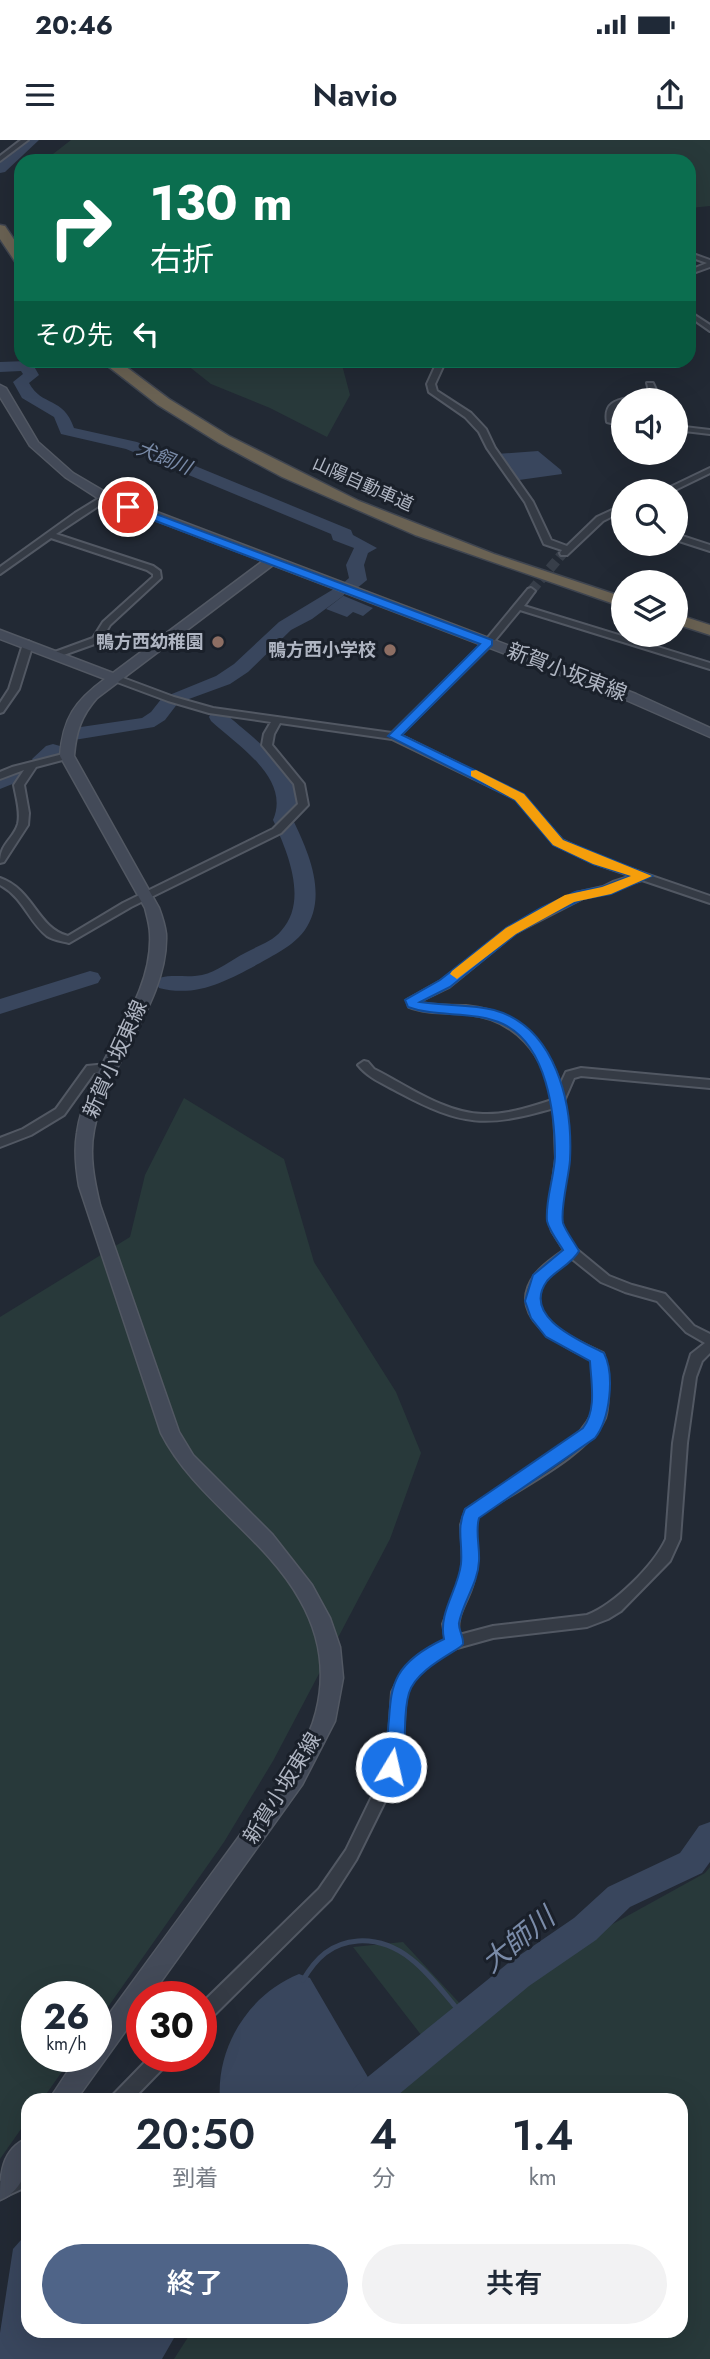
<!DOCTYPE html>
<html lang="ja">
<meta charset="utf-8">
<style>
:root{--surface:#fff;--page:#f2f2f3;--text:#1f2937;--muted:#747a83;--accent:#4f6488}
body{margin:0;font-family:Jost,"Noto Sans JP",sans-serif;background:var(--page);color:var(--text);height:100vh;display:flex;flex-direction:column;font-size:26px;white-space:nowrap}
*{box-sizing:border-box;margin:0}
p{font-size:23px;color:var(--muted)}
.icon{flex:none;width:38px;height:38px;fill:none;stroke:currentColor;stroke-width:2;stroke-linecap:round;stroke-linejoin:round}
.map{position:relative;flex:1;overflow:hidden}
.details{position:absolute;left:21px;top:1953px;width:667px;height:245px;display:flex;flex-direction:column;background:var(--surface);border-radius:21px;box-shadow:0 7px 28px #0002}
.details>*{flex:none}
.guide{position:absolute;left:14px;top:14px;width:682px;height:214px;border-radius:21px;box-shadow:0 7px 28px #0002;background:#0b6e4f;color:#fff;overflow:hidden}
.buttons{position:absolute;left:611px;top:248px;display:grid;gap:14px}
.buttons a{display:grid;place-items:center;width:77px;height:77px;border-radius:50%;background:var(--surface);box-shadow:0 7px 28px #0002;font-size:35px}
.speed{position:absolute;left:21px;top:1841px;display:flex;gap:14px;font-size:35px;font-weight:700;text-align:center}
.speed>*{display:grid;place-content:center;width:91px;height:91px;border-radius:50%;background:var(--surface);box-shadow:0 7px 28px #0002;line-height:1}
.speed small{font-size:18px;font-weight:400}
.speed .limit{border:10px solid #d22;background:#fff;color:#111}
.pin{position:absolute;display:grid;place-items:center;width:60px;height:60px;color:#fff;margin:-30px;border:4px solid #fff;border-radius:50%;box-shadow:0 2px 7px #0007}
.me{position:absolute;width:77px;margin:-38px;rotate:9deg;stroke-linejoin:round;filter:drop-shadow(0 0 5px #0008)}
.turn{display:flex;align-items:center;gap:24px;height:147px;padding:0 21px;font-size:32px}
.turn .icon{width:91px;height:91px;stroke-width:2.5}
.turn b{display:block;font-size:49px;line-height:60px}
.then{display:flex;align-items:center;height:66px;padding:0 21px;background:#0003;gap:14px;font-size:26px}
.eta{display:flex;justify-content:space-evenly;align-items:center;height:119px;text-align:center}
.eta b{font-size:42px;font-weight:600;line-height:49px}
.button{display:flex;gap:14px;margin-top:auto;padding:14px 21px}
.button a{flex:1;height:80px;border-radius:42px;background:var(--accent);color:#fff;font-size:28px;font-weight:600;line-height:80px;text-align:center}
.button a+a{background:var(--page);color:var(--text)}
.status{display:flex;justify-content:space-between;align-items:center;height:49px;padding:0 35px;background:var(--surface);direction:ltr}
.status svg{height:19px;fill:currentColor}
header{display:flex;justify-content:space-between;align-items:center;height:91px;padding:0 21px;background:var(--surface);font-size:32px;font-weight:600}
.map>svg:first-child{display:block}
.green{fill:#28393a}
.water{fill:#39465d}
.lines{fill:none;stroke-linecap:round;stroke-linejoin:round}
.stream{stroke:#39465d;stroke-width:5}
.river{fill:#39465d;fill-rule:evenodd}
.street-tunnel{stroke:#373e49;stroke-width:10;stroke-dasharray:10 4.5;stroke-linecap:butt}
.street-casing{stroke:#525863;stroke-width:4}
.secondary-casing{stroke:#525863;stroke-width:3}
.highway-casing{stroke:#3f4550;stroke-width:3}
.street{fill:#353b45;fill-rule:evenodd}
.secondary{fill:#434a58;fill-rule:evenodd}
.highway{fill:#6a6253;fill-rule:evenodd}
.route{fill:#1a73e8;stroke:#114b97;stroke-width:2}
.slow{fill:#f59e0b}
.education-dot{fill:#8d6e63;stroke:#1a202a;stroke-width:2.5}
.labels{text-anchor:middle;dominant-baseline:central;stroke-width:6;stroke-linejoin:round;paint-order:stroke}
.far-street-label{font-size:18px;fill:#afb5c2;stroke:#1a202a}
.far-poi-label{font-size:18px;font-weight:bold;fill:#afb5c2;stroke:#1a202a;text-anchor:end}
.far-water-label{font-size:19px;font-style:italic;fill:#7a8ba8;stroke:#1a202a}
.street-label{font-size:21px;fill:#afb5c2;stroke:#1a202a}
.near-water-label{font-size:28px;font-style:italic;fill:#7a8ba8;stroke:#1a202a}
</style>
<div class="status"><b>20:46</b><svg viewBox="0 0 49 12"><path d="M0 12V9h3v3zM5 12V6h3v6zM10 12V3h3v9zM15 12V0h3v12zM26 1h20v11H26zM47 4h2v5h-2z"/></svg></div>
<header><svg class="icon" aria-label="menu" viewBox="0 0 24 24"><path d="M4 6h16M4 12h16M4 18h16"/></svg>Navio<svg class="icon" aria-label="share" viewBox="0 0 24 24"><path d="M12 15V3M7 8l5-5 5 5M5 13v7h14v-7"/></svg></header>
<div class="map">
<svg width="710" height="2219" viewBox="0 0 710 2219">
<rect width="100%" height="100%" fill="#222934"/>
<!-- green -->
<path class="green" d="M71,0H710V66L690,68V21H44Z
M182,221H341L350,255L327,297L270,268L211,244Z
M184,958L284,1019L314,1122L396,1252L421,1313L390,1399L273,1621L224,1702L96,1884V1857H37V1916H73L42,1960H28V1979L0,2019V1177L130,1097L145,1035Z
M710,1727V2219H174L192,2191H681V1960H390L439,1918L353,1807L403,1802L477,1882L591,1796L705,1733Z"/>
<!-- water -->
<path class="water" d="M538,311L561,330L562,334L519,340L496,314Z
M343,456H344L373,468L363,476L353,472L347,477L326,469Z
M299,1834L310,1838L369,1939V1944L349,1960H220C216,1907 249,1854 299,1834Z
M28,2092V2191H178L162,2219H0V2193L13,2109Z"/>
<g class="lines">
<!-- stream -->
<path class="stream" d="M303,1840C316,1818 331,1803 358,1801C408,1798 436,1845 465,1878"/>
<!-- river -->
<path class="river" d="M25,0H39L5,32L0,33V20Z
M27,221L32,223L39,235L29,243C42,267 63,256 74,288L137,302L351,390L353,395L377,408L368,413L364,425L367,440L356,449H344L341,445L349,438L346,425L354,408L333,400L331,394L126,309L61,294L54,277L22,258L13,242L23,234L21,231L0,232V222Z
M337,447L343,448L346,452L343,456L312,479L291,490L248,532L230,544L178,563L165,580L154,587L74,600L64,594L74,588L142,578L151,572L162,558L216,536L234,524L279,482Z
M218,571L225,573C253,599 311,636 293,680C306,707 322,742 313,773C305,800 283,810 260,823C228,840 197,858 159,848L156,843L159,838C173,834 188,838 202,835C217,832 231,820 245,813C257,806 272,802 281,791C309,761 287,711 273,680C291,638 238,606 211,581L209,577L211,573Z
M53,604L60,606L63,610C56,620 47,626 35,623L32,619L46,606Z
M18,629L25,631L28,635L25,639L0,649V636Z
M90,831L98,833L101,838L98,843L0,874V859Z
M710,1682V1722L702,1733L630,1767L596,1800L529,1846L392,1960H349L354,1948L507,1824L574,1778L608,1747L680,1713L699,1686Z"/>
<!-- street-tunnel -->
<path class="street-tunnel" d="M531,451L563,413"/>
<defs>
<path id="street" d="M21,0H28L0,21V16Z
M690,113L710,120V127L690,134V130L707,123L690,117Z
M690,172L710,185V191L690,177Z
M438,220H446L435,244L437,251L471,273L486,289L495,308L533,362L551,400L567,406L597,377L623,365V371L603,381L567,415H561L560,413L562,410L544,404L525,362L487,308L479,292L465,277L429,252L427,244Z
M647,243H653L657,252L656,254L640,261H623V264L617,267L614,279L623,281V286L607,282C602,253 633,262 649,251Z
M676,286L710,290V294L676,290Z
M710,328V333L671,352H660Z
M106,354L109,355V359L56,394L153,426L160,431L161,438L110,485L100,502L58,517H52V513L93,498L103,482L153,437V434L147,430L51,398L0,434V427L75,373Z
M676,394L710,405V411L676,400Z
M531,448L535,451L524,466L710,523V529L520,470L491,505L400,595L522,655L562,700L602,719L710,756V763L642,740L621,746L610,752L583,758L515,793L449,847L418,862C432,867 451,865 466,866C516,871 546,898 560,945L566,932L581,928L710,940V948L581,936L574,938L564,961L568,998L567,1027L561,1068V1083L564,1091L575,1108L609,1136L632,1145L665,1154L694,1186L710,1194V1213L702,1221L696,1237L687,1303L680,1399L670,1421L621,1471L608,1479L587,1487L493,1498L457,1508L433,1519L417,1534L406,1553L402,1611L394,1643L356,1720L331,1759L207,1882L201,1884V1864L319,1749L346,1710L379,1642L388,1611L392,1552C406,1522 417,1513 446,1500L443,1484L459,1444L463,1422L461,1385L466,1370L574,1298C603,1269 595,1256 592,1220C561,1205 504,1177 535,1135C542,1125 554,1118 564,1110L552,1091L548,1076L556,1019L554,968C485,988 462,986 398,952C384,944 368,938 358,925L364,921L368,922L374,929C408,946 444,973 483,974C507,975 530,967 552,960C545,915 516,879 468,874C449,872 427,874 409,867L407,860L441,841L507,789L542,769L576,753L603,747L613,742L632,736L594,723L554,704L516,659L392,599L280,583L274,594L272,605L304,644L308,665L281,693L131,767L69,803C62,801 53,800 47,796C28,781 24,758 0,745V738C34,750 37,788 68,796L123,763L273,689L298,664L294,644L262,605L264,594L271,582L209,573L168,561L109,539V535H115L174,557L213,568L392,593L485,501L528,449ZM571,1118L601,1142L625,1152L657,1161L686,1192L705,1203L691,1214L684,1237L673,1303L666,1399C654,1425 614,1465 587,1475L493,1486L459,1495C455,1475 468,1462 473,1443C479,1421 471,1398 477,1377C512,1351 587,1318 605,1278C609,1266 608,1252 607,1240C606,1231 606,1222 603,1213C577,1202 517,1175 546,1139C552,1130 563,1124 571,1118Z
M28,501L33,504L19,549L3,572L0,573V563L9,549L23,504Z
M67,613L72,616L70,618L36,627L24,645L29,673L28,685L4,722L0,723C0,703 13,700 18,684C21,672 16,657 14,645L24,630L0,639V632L12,627Z
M107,924L111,925L113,928L111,931L94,933L64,975L31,995L0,1007V998L23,989L56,969L87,926Z
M151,1916H171L169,1922L132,1960H112L114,1954Z
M28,2028V2046L0,2059V2041Z"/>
<path id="secondary" d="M0,245L6,248L38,302L73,333L107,353L636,554L710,588V597L626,560L273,425L97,558C81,576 76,592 74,616L159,768C162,776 165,786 166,794C169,862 106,924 94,990C89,1015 94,1040 100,1065L179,1292L193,1315L272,1394L312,1445L330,1478L340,1507L343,1538L335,1581L302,1645L150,1857H142V1868L76,1960H49L78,1916H96V1892C144,1826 192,1760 241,1694C267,1657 305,1617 316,1572C326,1533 320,1495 300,1460C264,1396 194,1358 161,1293L79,1046C76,1029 74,1011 77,993C86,925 154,864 150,794C150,786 147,776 145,768L60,616C63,578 75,561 105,539L0,499V490L113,533L263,421L99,359L65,337L30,306L0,257Z
M28,1998C28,2023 27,2049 0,2060C0,2035 1,2009 28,1998Z"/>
<path id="highway" d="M0,85L5,86L21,110V124L16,123L0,99Z
M100,220H117L169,259L229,296L359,361L494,414L623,457V467L415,395L282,337L219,303L158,265Z
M676,474L710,485V495L676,484Z"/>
</defs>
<!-- street casing -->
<use href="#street" class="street-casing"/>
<!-- secondary casing -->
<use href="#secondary" class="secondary-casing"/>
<!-- highway casing -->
<use href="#highway" class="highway-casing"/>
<!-- street -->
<use href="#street" class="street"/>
<!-- secondary -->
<use href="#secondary" class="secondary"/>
<!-- highway -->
<use href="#highway" class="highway"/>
</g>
<!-- route -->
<path class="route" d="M124,365H132L492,500V505L402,595L524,654L563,700L652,736L611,754L583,759L551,774L516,794L450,847L420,862C444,866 471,864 494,870C556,887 573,964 570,1020C569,1036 560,1069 563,1083C566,1092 575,1103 579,1111C572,1124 556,1130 547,1141C521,1177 581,1201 604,1213C615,1235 610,1279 595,1298L479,1378C475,1392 480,1407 479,1421C478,1444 463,1461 459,1483C458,1489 464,1497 463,1504C461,1510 417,1527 409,1553C401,1579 410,1606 397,1633L391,1636L384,1633L381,1627C400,1566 370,1534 444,1499C438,1473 458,1450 461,1424C463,1404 456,1388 465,1369L583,1288C597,1270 591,1242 590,1221L546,1197L531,1178L525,1161L533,1135L563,1110C558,1102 549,1090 547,1081C545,1061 554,1038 555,1017C555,973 547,905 503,884C473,870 438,878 408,867L405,860L440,840L506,788L541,768L575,752L602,747L631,736L593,724L553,705L515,660L388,596L480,504L124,369Z"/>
<!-- slow -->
<path class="slow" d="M476,630L524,654L563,700L652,736L611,754L574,762L516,794L457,839L450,834L452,831L506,788L565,755L602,747L631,736L593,724L553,705L515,660L471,636V631Z"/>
<!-- markers -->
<g class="education-dot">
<circle cx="218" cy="502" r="7"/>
<circle cx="390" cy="510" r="7"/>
</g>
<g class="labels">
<!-- far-street labels -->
<g class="far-street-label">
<text transform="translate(363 344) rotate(24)">山陽自動車道</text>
</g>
<!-- far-poi labels -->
<g class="far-poi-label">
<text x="204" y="502">鴨方西幼稚園</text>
<text x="376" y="510">鴨方西小学校</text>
</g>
<!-- far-water labels -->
<g class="far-water-label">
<text transform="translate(164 318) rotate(22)">犬飼川</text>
</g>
<!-- street labels -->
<g class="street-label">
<text transform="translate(567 532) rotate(21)">新賀小坂東線</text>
<text transform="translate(115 919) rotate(-66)">新賀小坂東線</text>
<text transform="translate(282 1648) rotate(-58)">新賀小坂東線</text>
</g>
<!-- near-water labels -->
<g class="near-water-label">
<text transform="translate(518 1800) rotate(-39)">大師川</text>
</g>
</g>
</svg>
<div class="buttons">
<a><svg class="icon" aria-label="sound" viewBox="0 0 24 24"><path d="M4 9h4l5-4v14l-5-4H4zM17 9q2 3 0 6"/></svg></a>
<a><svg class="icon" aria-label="search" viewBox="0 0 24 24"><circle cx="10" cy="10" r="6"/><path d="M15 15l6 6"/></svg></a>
<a><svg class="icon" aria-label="layers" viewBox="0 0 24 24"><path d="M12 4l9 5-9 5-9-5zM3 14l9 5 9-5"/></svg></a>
</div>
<div class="speed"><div>26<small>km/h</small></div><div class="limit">30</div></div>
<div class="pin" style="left:128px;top:367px;background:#d93025"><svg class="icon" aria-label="arrive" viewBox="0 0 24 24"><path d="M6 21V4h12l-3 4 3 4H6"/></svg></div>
<svg class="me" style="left:391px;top:1627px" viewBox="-20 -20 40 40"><circle r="17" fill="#1a73e8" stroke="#fff" stroke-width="3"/><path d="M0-11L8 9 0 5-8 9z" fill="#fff"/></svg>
<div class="guide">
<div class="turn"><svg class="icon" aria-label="right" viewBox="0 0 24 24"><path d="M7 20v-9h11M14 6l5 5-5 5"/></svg><div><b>130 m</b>右折</div></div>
<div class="then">その先<svg class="icon" aria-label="left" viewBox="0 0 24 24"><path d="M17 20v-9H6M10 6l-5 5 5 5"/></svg></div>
</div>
<section class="details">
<div class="eta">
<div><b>20:50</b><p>到着</p></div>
<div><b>4</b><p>分</p></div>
<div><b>1.4</b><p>km</p></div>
</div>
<div class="button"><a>終了</a><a>共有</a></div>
</section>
</div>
